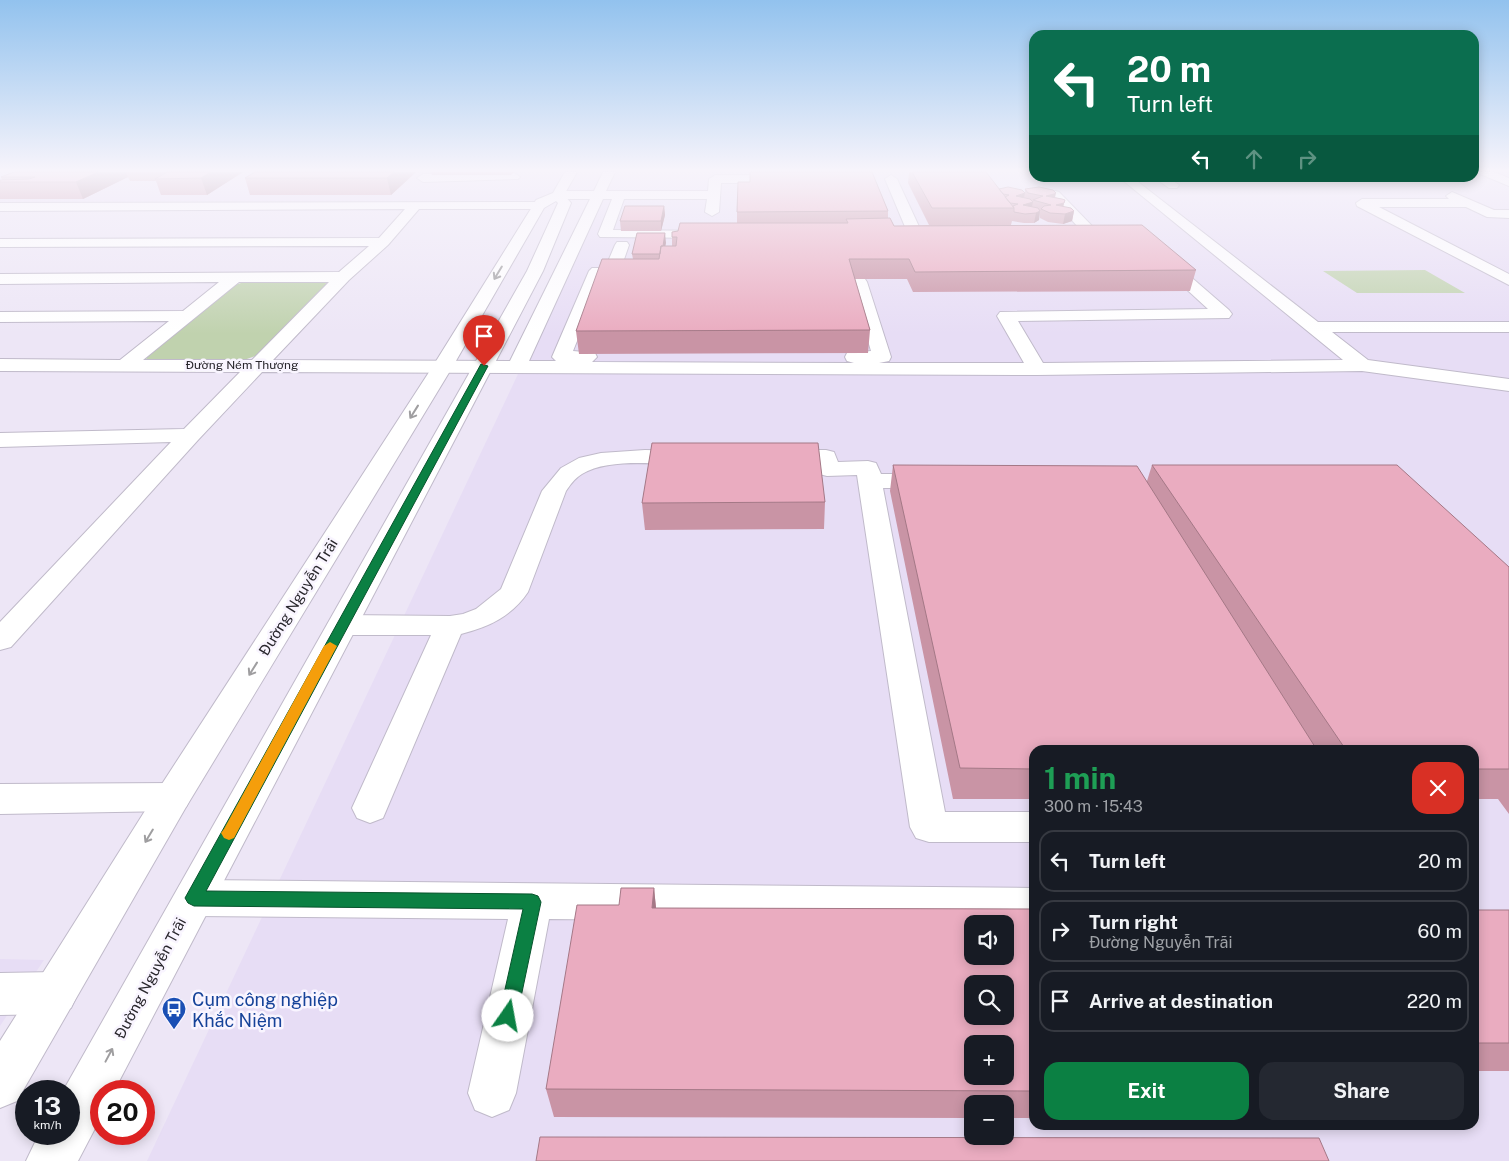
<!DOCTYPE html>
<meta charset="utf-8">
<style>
:root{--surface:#171b24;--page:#242831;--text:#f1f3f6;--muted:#9ea1a6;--line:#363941;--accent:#0b8043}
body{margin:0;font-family:"Public Sans",sans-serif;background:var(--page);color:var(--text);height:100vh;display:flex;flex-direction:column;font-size:19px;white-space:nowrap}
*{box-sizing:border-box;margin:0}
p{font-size:16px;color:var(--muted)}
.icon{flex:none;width:28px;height:28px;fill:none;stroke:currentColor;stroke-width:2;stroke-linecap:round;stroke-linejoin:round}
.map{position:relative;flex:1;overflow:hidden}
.sheet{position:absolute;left:1029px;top:745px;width:450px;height:385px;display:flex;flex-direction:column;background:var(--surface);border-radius:15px;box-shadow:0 2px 12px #0003}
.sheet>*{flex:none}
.banner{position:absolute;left:1029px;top:30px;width:450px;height:152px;border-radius:15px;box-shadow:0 2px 12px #0003;background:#0b6e4f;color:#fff;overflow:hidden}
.buttons{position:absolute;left:964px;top:915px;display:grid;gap:10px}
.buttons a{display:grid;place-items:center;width:50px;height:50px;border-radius:10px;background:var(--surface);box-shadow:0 2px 12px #0003;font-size:25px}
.speed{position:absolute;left:15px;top:1080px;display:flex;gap:10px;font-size:25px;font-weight:700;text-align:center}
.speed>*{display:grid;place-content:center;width:65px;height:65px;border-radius:50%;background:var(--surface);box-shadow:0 2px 12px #0003;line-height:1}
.speed small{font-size:12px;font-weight:400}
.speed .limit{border:8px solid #d22;background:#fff;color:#111}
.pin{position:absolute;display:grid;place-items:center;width:42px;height:42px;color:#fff;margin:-51px -21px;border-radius:50% 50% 50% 0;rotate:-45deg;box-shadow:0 0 5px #0007}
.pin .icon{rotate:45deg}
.me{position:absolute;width:55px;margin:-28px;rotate:12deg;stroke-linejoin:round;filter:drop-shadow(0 0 4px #0008)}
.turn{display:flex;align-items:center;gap:18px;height:105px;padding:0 15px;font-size:22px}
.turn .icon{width:65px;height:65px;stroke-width:2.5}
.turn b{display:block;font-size:35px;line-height:42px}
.lanes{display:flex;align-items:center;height:48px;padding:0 15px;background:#0003;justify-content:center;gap:25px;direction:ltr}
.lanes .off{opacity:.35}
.round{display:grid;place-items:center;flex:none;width:52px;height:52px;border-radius:15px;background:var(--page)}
.head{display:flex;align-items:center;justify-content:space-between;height:85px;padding:0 15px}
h1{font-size:30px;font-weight:700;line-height:38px;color:#1e9e55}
.action{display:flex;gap:10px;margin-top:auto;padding:10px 15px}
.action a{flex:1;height:58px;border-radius:15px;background:var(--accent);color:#fff;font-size:20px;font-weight:700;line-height:58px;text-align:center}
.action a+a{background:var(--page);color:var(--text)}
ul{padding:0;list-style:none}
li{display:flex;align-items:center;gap:15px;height:62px;margin:0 10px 8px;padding:0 5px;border:2px solid var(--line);border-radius:15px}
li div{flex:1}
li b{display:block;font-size:19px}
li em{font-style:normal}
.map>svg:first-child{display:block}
.built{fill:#e7ddf5;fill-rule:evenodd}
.green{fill:#c0d2ae}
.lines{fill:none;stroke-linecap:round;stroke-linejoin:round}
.minor-casing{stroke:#c0baca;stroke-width:2}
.highway-casing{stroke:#c0baca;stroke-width:2}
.minor{fill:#fff;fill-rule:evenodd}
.highway{fill:#fff;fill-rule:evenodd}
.wall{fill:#c994a5;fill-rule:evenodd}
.shaded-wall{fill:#a47886}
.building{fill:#eaacc0;stroke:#a47886;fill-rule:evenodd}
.oneway{stroke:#9f9ea0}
.route{fill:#0b8043;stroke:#07532c}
.slow{fill:#f59e0b}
.labels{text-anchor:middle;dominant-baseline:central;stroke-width:5;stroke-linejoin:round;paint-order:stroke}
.far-street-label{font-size:12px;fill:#29272d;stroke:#f9f5ff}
.street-label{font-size:15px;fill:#29272d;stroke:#f9f5ff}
.near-transit-label{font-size:18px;fill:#164399;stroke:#f9f5ff;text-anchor:start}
</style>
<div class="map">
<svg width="1509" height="1161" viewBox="0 0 1509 1161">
<rect width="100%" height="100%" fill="#ede6f6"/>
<!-- built -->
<path class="built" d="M0,172H1034V178H1474V172H1509V1161H147L600,200L0,202ZM1034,750H1474V1125H1034ZM972,924H1005V956H972ZM972,984H1005V1016H972ZM972,1044H1005V1076H972ZM972,1104H1005V1136H972Z
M0,959L44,960L0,1026Z"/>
<!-- green -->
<path class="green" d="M1425,270L1465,293H1357L1323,271Z
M248,281H323L328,285L258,355L244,360L147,359L142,355L231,286Z"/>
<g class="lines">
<defs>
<path id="minor" d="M603,172H615L606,191H708L709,179L715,175H788L794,179L788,183H721L719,212L712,216L705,212L707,199H624L613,230L715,231L717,234L710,238L600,237L598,234L612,199H603L529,361H556L552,357L589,271L592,268H602L604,271L615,245L617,242H627L629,245L620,271L617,274H607L605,271L573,351L595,353L597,357L592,362L854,363L847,361L845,357L847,353L871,351L851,282L853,279H865L867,282L891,357L889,361L879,363H1024L997,316L1000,312L1208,309L1159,264L1156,261L1159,258H1169L1229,310L1232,314L1229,318L1018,321L1043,363L1343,360L1120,178H1133L1318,322H1509V332H1332L1368,360L1509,379V391L1362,371L1037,375L262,372L198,440L11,647L0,650V622L171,442L0,447V433L184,429L240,372L0,371V359L120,360L169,321L0,322V312L183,311L219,282L0,284V274L339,272L369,246L0,247V239L379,238L405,209L0,211V203L544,202L545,205L539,209H419L388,245L349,280L273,360L510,361L590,199H558L552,195L558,191H594ZM239,282H329L252,360H143Z
M1478,172H1494L1509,178V186L1480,174Z
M514,173L520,177L518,179L423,182L417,178L423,174Z
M891,175L897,179L922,233L920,236L885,237L878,233L885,229H906L885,179Z
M1155,178H1169L1179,185L1177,188H1169Z
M1055,191L1059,192L1095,229L1097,232L1095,235H1059L1057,232L1059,229L1079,228L1049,195Z
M1452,192L1494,210H1509V218L1487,217L1466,207H1379L1509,274V285L1357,206L1356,203L1362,199H1449L1446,196Z
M645,450L687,451L695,453L698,458L695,463L687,465C657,464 608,458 582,474C575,478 570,485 566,491L528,592C512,616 489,627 461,634L383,818L370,823L357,818L352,808L431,635H342L332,632L327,625L332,618L342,615L450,616L463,614L476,609L501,589L542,491L561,468L579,458L601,453Z
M782,450H826L834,452L838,462L868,461L876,463L881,474H928L936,476L940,481L936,486L928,488H883L945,812H1034V842H929L916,838L910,827L857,475L827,476L819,474L815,464H782L774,462L771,457L774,452Z
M173,783L186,787L191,797L186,807L173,811L0,814V784Z
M194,880L1034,888V924L549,919L516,1093L509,1110L492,1117L475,1110L468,1093L508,919L194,916L180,911L174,898L180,885Z
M56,972L71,978L78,993L71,1008L56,1014L0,1015V973Z"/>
<path id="highway" d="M565,172H577L564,195L571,203L543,271L114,1091H101V1117L78,1161H26L39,1134H69V1091H63L527,271L558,203L556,201L544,208L453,366L186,807L17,1101L0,1108V1041L160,787L433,366L532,207L536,200L553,193Z"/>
</defs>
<!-- minor casing -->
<use href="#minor" class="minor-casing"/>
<!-- highway casing -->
<use href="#highway" class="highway-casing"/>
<!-- minor -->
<use href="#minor" class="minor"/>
<!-- highway -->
<use href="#highway" class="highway"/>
</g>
<!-- wall -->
<path class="wall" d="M14,172H243L207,195H161L156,181H130L128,177L83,199H0V180H2L1,177Z
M255,172H416L391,195H250L245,178Z
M431,172H514L511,175H432Z
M750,172H1034H986L999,189L1025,193V189L1065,200L1063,207L1074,211L1072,221L1063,224L1048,222L1040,218V211L1039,220L1034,223H1024L1012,221L1011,225L1196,270L1190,291L913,292L907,279H855L870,330L868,353L579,354L576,331L633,259L632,254L665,233V246H672V237L678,231L737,223V212L750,182ZM872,172H909L908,183L929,225L894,226L888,218V211Z
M664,206L665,215L661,231H621L620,221Z
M893,465L1147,481L1152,465L1509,567V814L1498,799H1474V750H1034V799H953L890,491Z
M825,502L824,529L645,530L642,503Z
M654,888L656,908L1034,909V1118H1005V1104H972V1118L554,1117L546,1089L619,905Z
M1474,910H1509V1071H1474Z"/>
<!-- shaded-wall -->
<path class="shaded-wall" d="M98,172H126L128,177L83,199L76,182Z
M211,172H243L207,195L201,178Z
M394,172H416L391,195L387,178Z
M1025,193L1023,202L1016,196Z
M1056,193L1054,202L1046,196Z
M1033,202L1031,211L1021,214L1023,205Z
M1064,203L1062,212L1056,205Z
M664,206L665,215L661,231V221Z
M1040,211L1039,220L1034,223L1036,213Z
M1074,211L1072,221L1063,224L1065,214Z
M665,233L666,243L662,264L661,254Z
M654,888L657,918L652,908Z"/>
<!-- building -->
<path class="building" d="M14,172H98L76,182H0V180L29,179L35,177H1Z
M167,172H211L201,178L155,179Z
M255,172H394L387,178H245Z
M750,172H872L888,211L737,212L738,182H750Z
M912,172H986L1014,208H932Z
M1008,187L1022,190L1025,193L1016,196L1030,199L1033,202L1023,205L1038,208L1040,211L1036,213L1025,214L1014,212V208L1013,206L1018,204L1010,203L1005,197L1009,195L1003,194L999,189Z
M1039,187L1053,190L1056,193L1054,194L1046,196L1062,199L1065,200L1064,203L1056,205L1071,208L1074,211L1065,214L1050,213L1041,209L1044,206L1051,205L1033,200L1043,196L1028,193L1025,189Z
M625,206H664L661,221H620Z
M890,218L894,226L1142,225L1196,270L915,272L909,259H849L870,330L576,331L602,259H659L661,246H676L677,237H672V232L678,231L680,223H848L846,219Z
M637,233H665L663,246H661L660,254H632Z
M652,443H818L825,502L642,503Z
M893,465L1137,466L1317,750H1034V769L960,768Z
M1152,465H1397L1509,567V769H1474V750H1346Z
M621,888H654L652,908L1034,909V1091L546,1089L577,905H619ZM972,924H1005V956H972ZM972,984H1005V1016H972ZM972,1044H1005V1076H972Z
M1474,910H1509V1043H1474Z
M540,1137L1319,1138L1329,1161H536Z"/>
<!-- one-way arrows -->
<defs><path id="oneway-shaft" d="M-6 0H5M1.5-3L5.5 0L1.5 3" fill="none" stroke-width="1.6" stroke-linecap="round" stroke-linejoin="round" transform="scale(1.25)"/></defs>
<g class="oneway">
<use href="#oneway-shaft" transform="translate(498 273) rotate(121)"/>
<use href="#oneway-shaft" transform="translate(414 412) rotate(122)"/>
<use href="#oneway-shaft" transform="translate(253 669) rotate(122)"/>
<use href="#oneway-shaft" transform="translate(149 836) rotate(121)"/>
<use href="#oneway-shaft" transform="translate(109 1055) rotate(-62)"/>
</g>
<!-- sky -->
<linearGradient id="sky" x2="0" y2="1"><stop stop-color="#92c2ee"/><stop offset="0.51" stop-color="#f7f4fb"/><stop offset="1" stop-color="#f7f4fb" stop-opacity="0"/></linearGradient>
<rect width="1509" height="334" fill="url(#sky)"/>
<!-- route -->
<path class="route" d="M481,364L488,366L206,891L532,894L538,896L541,902L517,1016L515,1023L508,1026L502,1023L499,1016L523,909L194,906L188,903L185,898Z"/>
<!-- slow -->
<path class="slow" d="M330,642L337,646L234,838L229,840L224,838L221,833L224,829L324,646Z"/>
<!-- icons -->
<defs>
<symbol id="bus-pin" viewBox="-11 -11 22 30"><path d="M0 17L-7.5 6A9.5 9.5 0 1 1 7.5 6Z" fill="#1a4fb4" stroke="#f9f5ff"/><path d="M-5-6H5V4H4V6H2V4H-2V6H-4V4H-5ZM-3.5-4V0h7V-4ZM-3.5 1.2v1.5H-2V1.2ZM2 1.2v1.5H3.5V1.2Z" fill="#fff"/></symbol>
</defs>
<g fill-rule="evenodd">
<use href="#bus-pin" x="160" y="995" width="28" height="38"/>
</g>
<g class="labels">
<!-- far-street labels -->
<g class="far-street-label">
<text x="242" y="365">Đường Ném Thượng</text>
</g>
<!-- street labels -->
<g class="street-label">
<text transform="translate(298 597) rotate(-58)">Đường Nguyễn Trãi</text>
<text transform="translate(150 978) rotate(-62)">Đường Nguyễn Trãi</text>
</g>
<!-- near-transit labels -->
<g class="near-transit-label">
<text x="192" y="999">Cụm công nghiệp<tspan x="192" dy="21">Khắc Niệm</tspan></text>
</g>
</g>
</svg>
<div class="buttons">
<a><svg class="icon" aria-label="sound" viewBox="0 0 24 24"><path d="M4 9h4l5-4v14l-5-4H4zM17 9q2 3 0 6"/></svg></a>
<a><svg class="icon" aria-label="search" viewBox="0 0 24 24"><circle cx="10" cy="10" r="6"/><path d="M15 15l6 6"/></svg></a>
<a>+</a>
<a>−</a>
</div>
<div class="speed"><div>13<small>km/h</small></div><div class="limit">20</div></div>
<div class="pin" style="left:484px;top:366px;background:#d93025"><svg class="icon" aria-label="arrive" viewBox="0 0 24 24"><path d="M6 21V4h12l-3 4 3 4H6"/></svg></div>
<svg class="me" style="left:508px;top:1016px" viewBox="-20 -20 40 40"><circle r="19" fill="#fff"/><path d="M0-13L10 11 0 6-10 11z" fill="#0b8043"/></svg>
<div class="banner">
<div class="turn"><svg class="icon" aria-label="left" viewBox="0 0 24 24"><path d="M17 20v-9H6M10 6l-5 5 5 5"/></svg><div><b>20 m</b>Turn left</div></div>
<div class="lanes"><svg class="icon" aria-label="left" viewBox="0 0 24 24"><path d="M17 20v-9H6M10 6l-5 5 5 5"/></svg><svg class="icon off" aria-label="ahead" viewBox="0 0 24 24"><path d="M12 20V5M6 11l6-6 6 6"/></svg><svg class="icon off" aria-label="right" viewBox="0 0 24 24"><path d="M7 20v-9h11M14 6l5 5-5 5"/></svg></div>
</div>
<section class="sheet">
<div class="head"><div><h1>1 min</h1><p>300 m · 15:43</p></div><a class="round" style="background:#d93025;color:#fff"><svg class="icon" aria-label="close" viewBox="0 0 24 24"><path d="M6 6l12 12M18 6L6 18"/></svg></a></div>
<ul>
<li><svg class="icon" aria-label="left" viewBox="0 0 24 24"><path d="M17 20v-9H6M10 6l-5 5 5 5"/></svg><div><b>Turn left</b></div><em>20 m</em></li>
<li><svg class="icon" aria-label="right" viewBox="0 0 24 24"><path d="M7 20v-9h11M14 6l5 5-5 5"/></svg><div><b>Turn right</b><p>Đường Nguyễn Trãi</p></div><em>60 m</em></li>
<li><svg class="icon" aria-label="arrive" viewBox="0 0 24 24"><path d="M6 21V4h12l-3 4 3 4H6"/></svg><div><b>Arrive at destination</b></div><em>220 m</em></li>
</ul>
<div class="action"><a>Exit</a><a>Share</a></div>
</section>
</div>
